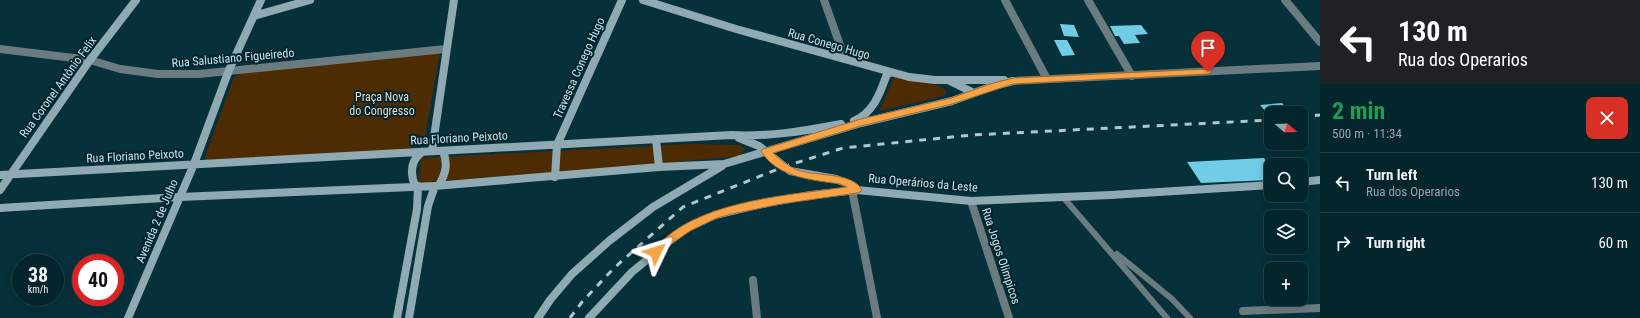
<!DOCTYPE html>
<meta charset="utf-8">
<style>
:root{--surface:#04252c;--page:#0d2d34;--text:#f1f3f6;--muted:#97a5a9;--line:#254248}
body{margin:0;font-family:"Roboto Condensed",sans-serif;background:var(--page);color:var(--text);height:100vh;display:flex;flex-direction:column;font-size:15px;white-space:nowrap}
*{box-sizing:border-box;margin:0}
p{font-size:13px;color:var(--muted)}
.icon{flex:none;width:22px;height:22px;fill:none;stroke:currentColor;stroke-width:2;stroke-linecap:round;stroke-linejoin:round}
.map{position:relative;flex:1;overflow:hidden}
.side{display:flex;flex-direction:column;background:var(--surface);width:320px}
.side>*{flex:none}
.guide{background:#202124;color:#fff;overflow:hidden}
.needle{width:26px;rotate:109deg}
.tools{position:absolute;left:1264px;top:106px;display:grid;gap:8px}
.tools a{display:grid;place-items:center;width:44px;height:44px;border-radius:8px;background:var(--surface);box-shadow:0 2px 10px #0003,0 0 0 1px var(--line);font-size:20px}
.speed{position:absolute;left:12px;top:254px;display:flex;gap:8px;font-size:20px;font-weight:700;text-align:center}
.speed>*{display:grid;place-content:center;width:52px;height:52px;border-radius:50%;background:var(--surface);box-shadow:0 2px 10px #0003,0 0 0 1px var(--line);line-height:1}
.speed small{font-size:10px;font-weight:400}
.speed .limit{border:6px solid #d22;background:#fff;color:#111}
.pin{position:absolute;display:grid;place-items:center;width:34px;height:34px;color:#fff;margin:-41px -17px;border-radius:50% 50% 50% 0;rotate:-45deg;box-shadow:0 0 4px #0007}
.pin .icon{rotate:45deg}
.me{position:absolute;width:44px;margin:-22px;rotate:49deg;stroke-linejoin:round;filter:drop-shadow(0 0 3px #0008)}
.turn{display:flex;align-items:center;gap:14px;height:84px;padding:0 12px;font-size:18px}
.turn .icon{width:52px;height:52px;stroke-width:2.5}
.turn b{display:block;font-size:28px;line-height:34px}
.round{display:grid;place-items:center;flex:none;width:42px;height:42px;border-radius:8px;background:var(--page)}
.head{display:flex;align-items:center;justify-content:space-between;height:68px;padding:0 12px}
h1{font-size:24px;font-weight:700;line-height:30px;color:#1e9e55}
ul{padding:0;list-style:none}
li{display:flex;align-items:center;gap:12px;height:60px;padding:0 12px;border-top:1px solid var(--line)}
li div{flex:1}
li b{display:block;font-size:15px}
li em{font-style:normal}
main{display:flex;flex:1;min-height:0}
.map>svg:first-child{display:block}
.green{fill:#4e2c03}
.building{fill:#71cde5}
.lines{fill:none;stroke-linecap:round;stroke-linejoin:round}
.lane{stroke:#6b7c81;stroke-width:6}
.street{stroke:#6b7c81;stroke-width:8}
.secondary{stroke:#8faab2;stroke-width:8}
.rail{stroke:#afc7cd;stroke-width:3;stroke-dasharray:7 7;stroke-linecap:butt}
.route{fill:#f6a247;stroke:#a0692e}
.labels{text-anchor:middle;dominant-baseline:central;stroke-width:4;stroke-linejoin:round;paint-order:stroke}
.street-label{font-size:12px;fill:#cde1e7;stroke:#002630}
.park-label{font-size:12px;fill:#f6d8bd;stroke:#002630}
</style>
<main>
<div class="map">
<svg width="1320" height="318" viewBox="0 0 1320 318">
<rect width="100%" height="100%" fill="#06313a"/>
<!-- green -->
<path class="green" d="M440,52L425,137L420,143L407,150L204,160L234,77L245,71Z
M895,75L940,86L947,92L944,96L879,111Z
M689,144L740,145L745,149L740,156L621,167L418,183L421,158Z"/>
<!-- building -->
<path class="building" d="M1060,24L1074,25L1079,37L1064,36Z
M1141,25L1148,34L1135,35L1140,43L1124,44L1119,36H1115L1110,26Z
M1054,40H1067L1075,55L1062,56Z
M1282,103L1290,113H1267L1260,105Z
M1264,158L1271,168V180L1201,183L1187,162Z"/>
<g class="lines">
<!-- lane -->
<path class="lane" d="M1063,197L1167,318
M1117,254L1172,299L1190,318"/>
<!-- street -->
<path class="street" d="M824,0L845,59
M1005,0L1047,79
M1088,0L1132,76
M1285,0L1320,42
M0,49L90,60L120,69L158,74H199L446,49
M1013,81L1320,66
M852,190L877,318
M971,201L1009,318
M753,280L757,318
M1243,311L1320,308"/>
<!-- secondary -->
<path class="secondary" d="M643,0L736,29L909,77L935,80H1004
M254,16L310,0
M950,81L974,93
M854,121C874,112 880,93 887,74L890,73
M739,138L759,146L790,171L836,179L851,185L857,190
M656,139L659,167
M432,151L454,0
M0,175L731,135C769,137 804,131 841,124
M555,177L557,145L622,0
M1301,182L1320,180
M439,185C446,173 448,164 443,151
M415,186C410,173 410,161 422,152
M0,190L90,60L136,0
M0,208L180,197L435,186L659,167L724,164L861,123L952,101L993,86L1013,81
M128,318L194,164L229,70L261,0
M397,318L417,209L418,186
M409,318L428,206L435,186
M538,318L550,300L572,274L609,241L653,207L722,166
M589,318L632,272L686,228L715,215L766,203L811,195L857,190L971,201L1111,195L1271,185"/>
<!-- rail -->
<path class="rail" d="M1301,117L1320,115
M570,318L582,302L614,268L683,207L783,167L843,148L972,135L1271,120"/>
</g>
<!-- route -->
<path class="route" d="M1208,69L1212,72L1208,74L1013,84L952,104L861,126L773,153C779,159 787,165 795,169C812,177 852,171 862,190L860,192L857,193L781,204L732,214L717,218L690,231L674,242L660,255L656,256L653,255L651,252C654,246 660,243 664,239C708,200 790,195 847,187L840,184C813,180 777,178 761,151L763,149L861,119L951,98L990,84L1013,78Z"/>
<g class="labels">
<!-- street labels -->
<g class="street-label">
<text transform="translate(829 44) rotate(16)">Rua Conego Hugo</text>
<text transform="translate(233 58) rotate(-5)">Rua Salustiano Figueiredo</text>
<text transform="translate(579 68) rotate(-66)">Travessa Conego Hugo</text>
<text transform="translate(58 87) rotate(-54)">Rua Coronel Antônio Felix</text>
<text transform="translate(459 138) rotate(-3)">Rua Floriano Peixoto</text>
<text transform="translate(135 156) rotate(-3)">Rua Floriano Peixoto</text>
<text transform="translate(923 183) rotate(5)">Rua Operários da Leste</text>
<text transform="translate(157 221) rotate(-67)">Avenida 2 de Julho</text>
<text transform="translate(1001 256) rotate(72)">Rua Jogos Olimpicos</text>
</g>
<!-- park labels -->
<g class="park-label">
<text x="382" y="97">Praça Nova<tspan x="382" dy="14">do Congresso</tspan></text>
</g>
</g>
</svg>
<div class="tools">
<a><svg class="needle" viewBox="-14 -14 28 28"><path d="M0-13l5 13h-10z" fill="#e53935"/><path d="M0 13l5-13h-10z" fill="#97a5a9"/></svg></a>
<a><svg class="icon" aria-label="search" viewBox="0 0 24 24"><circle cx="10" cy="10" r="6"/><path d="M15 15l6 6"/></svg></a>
<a><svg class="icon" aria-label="layers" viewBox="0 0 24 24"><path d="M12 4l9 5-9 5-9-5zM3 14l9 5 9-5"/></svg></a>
<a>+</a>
</div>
<div class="speed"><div>38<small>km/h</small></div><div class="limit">40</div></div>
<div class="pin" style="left:1208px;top:72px;background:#d93025"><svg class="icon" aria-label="arrive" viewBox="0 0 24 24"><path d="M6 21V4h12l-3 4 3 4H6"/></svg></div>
<svg class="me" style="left:656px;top:252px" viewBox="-20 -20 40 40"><path d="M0-17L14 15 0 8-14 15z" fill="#f6a247" stroke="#fff" stroke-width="4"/></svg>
</div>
<section class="side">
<div class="guide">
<div class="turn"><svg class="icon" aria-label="left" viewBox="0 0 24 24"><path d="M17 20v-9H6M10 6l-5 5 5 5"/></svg><div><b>130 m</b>Rua dos Operarios</div></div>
</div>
<div class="head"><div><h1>2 min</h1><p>500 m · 11:34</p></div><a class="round" style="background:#d93025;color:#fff"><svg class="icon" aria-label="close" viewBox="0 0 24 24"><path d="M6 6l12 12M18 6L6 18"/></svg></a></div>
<ul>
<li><svg class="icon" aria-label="left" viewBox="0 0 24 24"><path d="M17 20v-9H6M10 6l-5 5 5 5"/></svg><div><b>Turn left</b><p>Rua dos Operarios</p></div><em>130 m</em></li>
<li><svg class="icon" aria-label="right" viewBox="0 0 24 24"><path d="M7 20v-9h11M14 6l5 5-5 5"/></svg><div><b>Turn right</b></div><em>60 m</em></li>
</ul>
</section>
</main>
